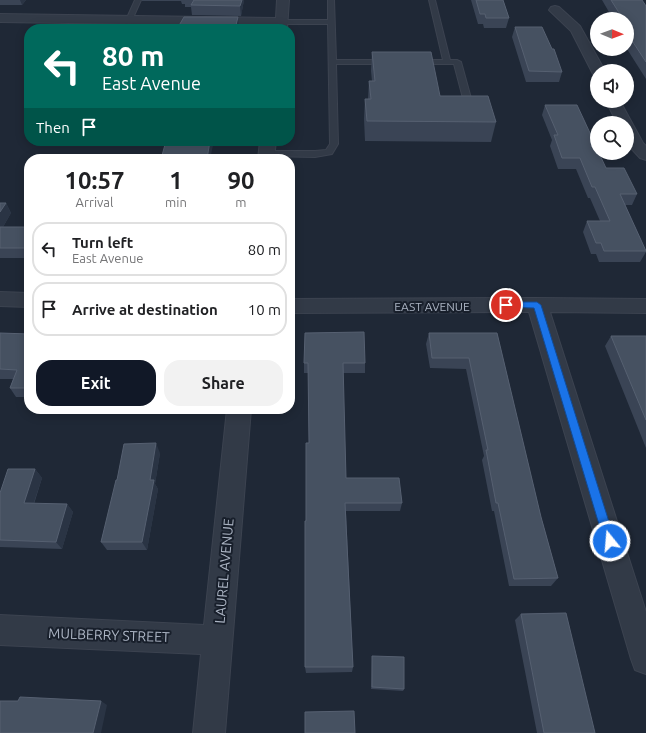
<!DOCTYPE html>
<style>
:root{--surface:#fff;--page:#f2f2f2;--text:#202124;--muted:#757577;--line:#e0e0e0;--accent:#111827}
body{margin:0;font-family:Ubuntu,sans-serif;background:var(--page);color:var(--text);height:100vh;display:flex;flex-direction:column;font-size:15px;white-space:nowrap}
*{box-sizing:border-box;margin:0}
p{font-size:13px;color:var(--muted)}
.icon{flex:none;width:22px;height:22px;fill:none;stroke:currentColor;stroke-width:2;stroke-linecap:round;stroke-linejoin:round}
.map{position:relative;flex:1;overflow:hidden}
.details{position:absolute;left:24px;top:154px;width:271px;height:260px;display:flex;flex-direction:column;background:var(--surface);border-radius:16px;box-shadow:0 2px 10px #0003}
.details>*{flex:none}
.top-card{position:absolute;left:24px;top:24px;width:271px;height:122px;border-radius:16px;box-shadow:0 2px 10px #0003;background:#00695c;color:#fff;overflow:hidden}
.needle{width:26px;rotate:91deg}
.controls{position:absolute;left:590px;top:12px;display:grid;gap:8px}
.controls a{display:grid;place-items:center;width:44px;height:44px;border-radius:50%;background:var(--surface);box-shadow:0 2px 10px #0003;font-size:20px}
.pin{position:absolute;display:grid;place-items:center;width:34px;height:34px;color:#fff;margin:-17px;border:2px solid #fff;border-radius:50%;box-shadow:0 1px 4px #0007}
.me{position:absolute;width:44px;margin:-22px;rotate:343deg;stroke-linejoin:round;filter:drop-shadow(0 0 3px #0008)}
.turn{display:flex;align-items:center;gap:14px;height:84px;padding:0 12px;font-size:18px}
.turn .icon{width:52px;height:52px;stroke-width:2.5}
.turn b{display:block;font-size:28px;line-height:34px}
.then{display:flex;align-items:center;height:38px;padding:0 12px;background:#0003;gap:8px;font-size:15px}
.eta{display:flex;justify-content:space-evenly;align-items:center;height:68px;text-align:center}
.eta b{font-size:24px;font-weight:700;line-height:28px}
.action{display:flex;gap:8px;margin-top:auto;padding:8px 12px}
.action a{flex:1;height:46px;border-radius:16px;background:var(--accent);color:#fff;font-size:16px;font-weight:700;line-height:46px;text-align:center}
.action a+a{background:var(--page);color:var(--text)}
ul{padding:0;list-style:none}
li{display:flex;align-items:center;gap:12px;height:54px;margin:0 8px 6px;padding:0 4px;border:2px solid var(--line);border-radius:16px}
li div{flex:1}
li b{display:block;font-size:15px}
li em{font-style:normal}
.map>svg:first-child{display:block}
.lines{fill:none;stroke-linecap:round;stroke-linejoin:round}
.service-casing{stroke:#3c4350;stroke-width:2}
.minor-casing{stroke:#3c4350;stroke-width:2}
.service{fill:#323a47;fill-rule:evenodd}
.minor{fill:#323a47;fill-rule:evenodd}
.wall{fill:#3a4455}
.shaded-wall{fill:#2a3444}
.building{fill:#465161;stroke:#566071}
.route{fill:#1a73e8;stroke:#114b97}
.labels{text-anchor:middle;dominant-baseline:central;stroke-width:4;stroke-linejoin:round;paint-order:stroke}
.street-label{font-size:12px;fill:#acb5c4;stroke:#181f2b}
.near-street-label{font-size:14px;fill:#acb5c4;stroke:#181f2b}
</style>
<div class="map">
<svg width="646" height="733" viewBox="0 0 646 733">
<rect width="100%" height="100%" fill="#1f2836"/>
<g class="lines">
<defs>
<path id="service" d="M135,0H141L132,20L127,21L126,20Z
M328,0H334L336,60H388L392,62L388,64H336L338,144L332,154L315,157L264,156L263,154L267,151H315L326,150L330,144L328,24H282L279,22L282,20H328Z
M429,0H435L450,60H457L461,62L472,102L471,104H465L464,102L454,64H417L413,62L417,60H443Z"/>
<path id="minor" d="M277,0H289L287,29H275V26L0,22V14L276,18Z
M555,6L559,7L580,26L605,71H597V75L593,74L571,31L549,10L551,7Z
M606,101H620L643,143L646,146V160L640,158L628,145L627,123H617Z
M260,141H276L274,159H258Z
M0,292L29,293V307L0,306Z
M537,298L646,299V313L550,312L646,612V674L635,670L631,659L529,312L290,313V299Z
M227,409H251L225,733H193L201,654L0,645V615L204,625Z"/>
</defs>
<!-- service casing -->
<use href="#service" class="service-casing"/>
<!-- minor casing -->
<use href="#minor" class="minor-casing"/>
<!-- service -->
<use href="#service" class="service"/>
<!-- minor -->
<use href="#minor" class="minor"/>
</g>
<!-- wall -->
<path class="wall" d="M0,0H26L22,5H0Z
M142,0H244L241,16L192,15L191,7H185V4H182L181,1H142Z
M471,0H503L509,18L506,28H484L483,24H478Z
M602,0H642L646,6V79L627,49V19H613Z
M515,27L562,72L559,82H526L512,37Z
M372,52L440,96L496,122L491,142L365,141L364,119L365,99H368L369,81H372L371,71Z
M545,105L606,168L637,194L632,205H625L646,251V252L640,262H599L596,254H591L583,232L587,221H600L590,198H588L576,169H558L550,146L552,140L542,115Z
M0,203H6L11,213L3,227H29V258H0Z
M0,333L29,334V397H16L10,388L13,379H0Z
M429,333H497L541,517L558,578L551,586H509L494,511H492L482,460L484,456L466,369L430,368L426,344Z
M611,336H646V448L605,346Z
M304,363H365V373H343L346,478L402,503L400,511H346L353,667L352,672L306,673L305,667L306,521L309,443L308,373H304Z
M160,453L155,484L158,489L147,550H107L101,542L117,480Z
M35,469L42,478L34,504H67L73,512L62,549L0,547V493Z
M521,614L595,733H537L515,620Z
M372,656L404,689L403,691L371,689L372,659Z"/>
<!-- shaded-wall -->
<path class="shaded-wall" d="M20,0H26L22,5Z
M242,0H244L241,16L240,6Z
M238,17L239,27L238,29H235Z
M210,141H214L210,159H207Z
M6,203L11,213L0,232V212Z
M156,443L160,453L155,484L158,489L147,550L142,542L150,480Z
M35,469L42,478L31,511L24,503Z
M67,504L73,512L62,549L56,542Z
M101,701L107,705L101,733H93Z"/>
<!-- building -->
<path class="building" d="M194,0H242L240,6L191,5Z
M476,0H503L509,18H486L485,14H480Z
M611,0H642L646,6V62L627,33V19H623Z
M184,17H238L235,29H177Z
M515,27H542L552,49H554L562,72L529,71Z
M372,52H431L440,96H488L496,122L367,121L365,99H371L369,81H375Z
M545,105H577L597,148V153H599L606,168H624L637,194H620L646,251H604L601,243H596L587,221H610L595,187H592L580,158H562L554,135H558Z
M166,141H210L207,159H161Z
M0,203H6L0,212Z
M0,227H29V248H0Z
M364,332L365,363H343L346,478H399L402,503H345L353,667H305V521H306V443H309L308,363H304L305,333Z
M0,333L29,334V388H10L17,370L0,369Z
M429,333H497L541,517L558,578L514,579L498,503H496L486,450H488L469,358H432Z
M611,336H646V420Z
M156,443L150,480H154L142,542H101L116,480H117L124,444Z
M8,469H35L24,503L67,504L56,542L0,540V493Z
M566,613L595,733H544L521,614Z
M372,656L404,657V689L372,687Z
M20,697L101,701L93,733H0V701H18Z
M354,711L355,733H305V712Z"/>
<!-- route -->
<path class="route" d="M506,302H537L541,305L615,541L614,545L610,546L606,545L604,541L534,308L503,307L502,305Z"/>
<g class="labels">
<!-- street labels -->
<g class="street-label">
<text x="432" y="306">EAST AVENUE</text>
</g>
<!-- near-street labels -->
<g class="near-street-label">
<text transform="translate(224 571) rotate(-85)">LAUREL AVENUE</text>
<text transform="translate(109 635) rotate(2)">MULBERRY STREET</text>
</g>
</g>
</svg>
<div class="controls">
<a><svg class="needle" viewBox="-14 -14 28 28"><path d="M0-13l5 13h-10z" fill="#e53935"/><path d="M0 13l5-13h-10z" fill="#757577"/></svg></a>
<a><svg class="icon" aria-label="sound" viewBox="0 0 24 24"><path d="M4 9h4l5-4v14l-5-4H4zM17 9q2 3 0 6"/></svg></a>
<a><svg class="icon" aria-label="search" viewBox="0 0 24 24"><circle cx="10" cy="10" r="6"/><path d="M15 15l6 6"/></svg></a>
</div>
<div class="pin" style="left:506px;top:305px;background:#d93025"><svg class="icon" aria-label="arrive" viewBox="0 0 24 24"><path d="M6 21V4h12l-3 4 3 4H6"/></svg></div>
<svg class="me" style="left:610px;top:541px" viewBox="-20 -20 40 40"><circle r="17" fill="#1a73e8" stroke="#fff" stroke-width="3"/><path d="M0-11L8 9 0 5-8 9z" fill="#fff"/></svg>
<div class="top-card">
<div class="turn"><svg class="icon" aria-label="left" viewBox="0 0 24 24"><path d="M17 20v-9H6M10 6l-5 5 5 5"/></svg><div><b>80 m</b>East Avenue</div></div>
<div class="then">Then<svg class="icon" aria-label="arrive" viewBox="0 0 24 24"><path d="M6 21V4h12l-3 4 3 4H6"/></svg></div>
</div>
<section class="details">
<div class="eta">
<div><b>10:57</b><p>Arrival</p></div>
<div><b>1</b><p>min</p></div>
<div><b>90</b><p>m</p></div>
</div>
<ul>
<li><svg class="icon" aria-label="left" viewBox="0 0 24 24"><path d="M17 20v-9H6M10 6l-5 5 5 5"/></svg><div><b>Turn left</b><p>East Avenue</p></div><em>80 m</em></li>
<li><svg class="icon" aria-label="arrive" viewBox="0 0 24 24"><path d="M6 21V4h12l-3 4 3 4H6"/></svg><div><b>Arrive at destination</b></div><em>10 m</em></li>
</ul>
<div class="action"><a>Exit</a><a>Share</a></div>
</section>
</div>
